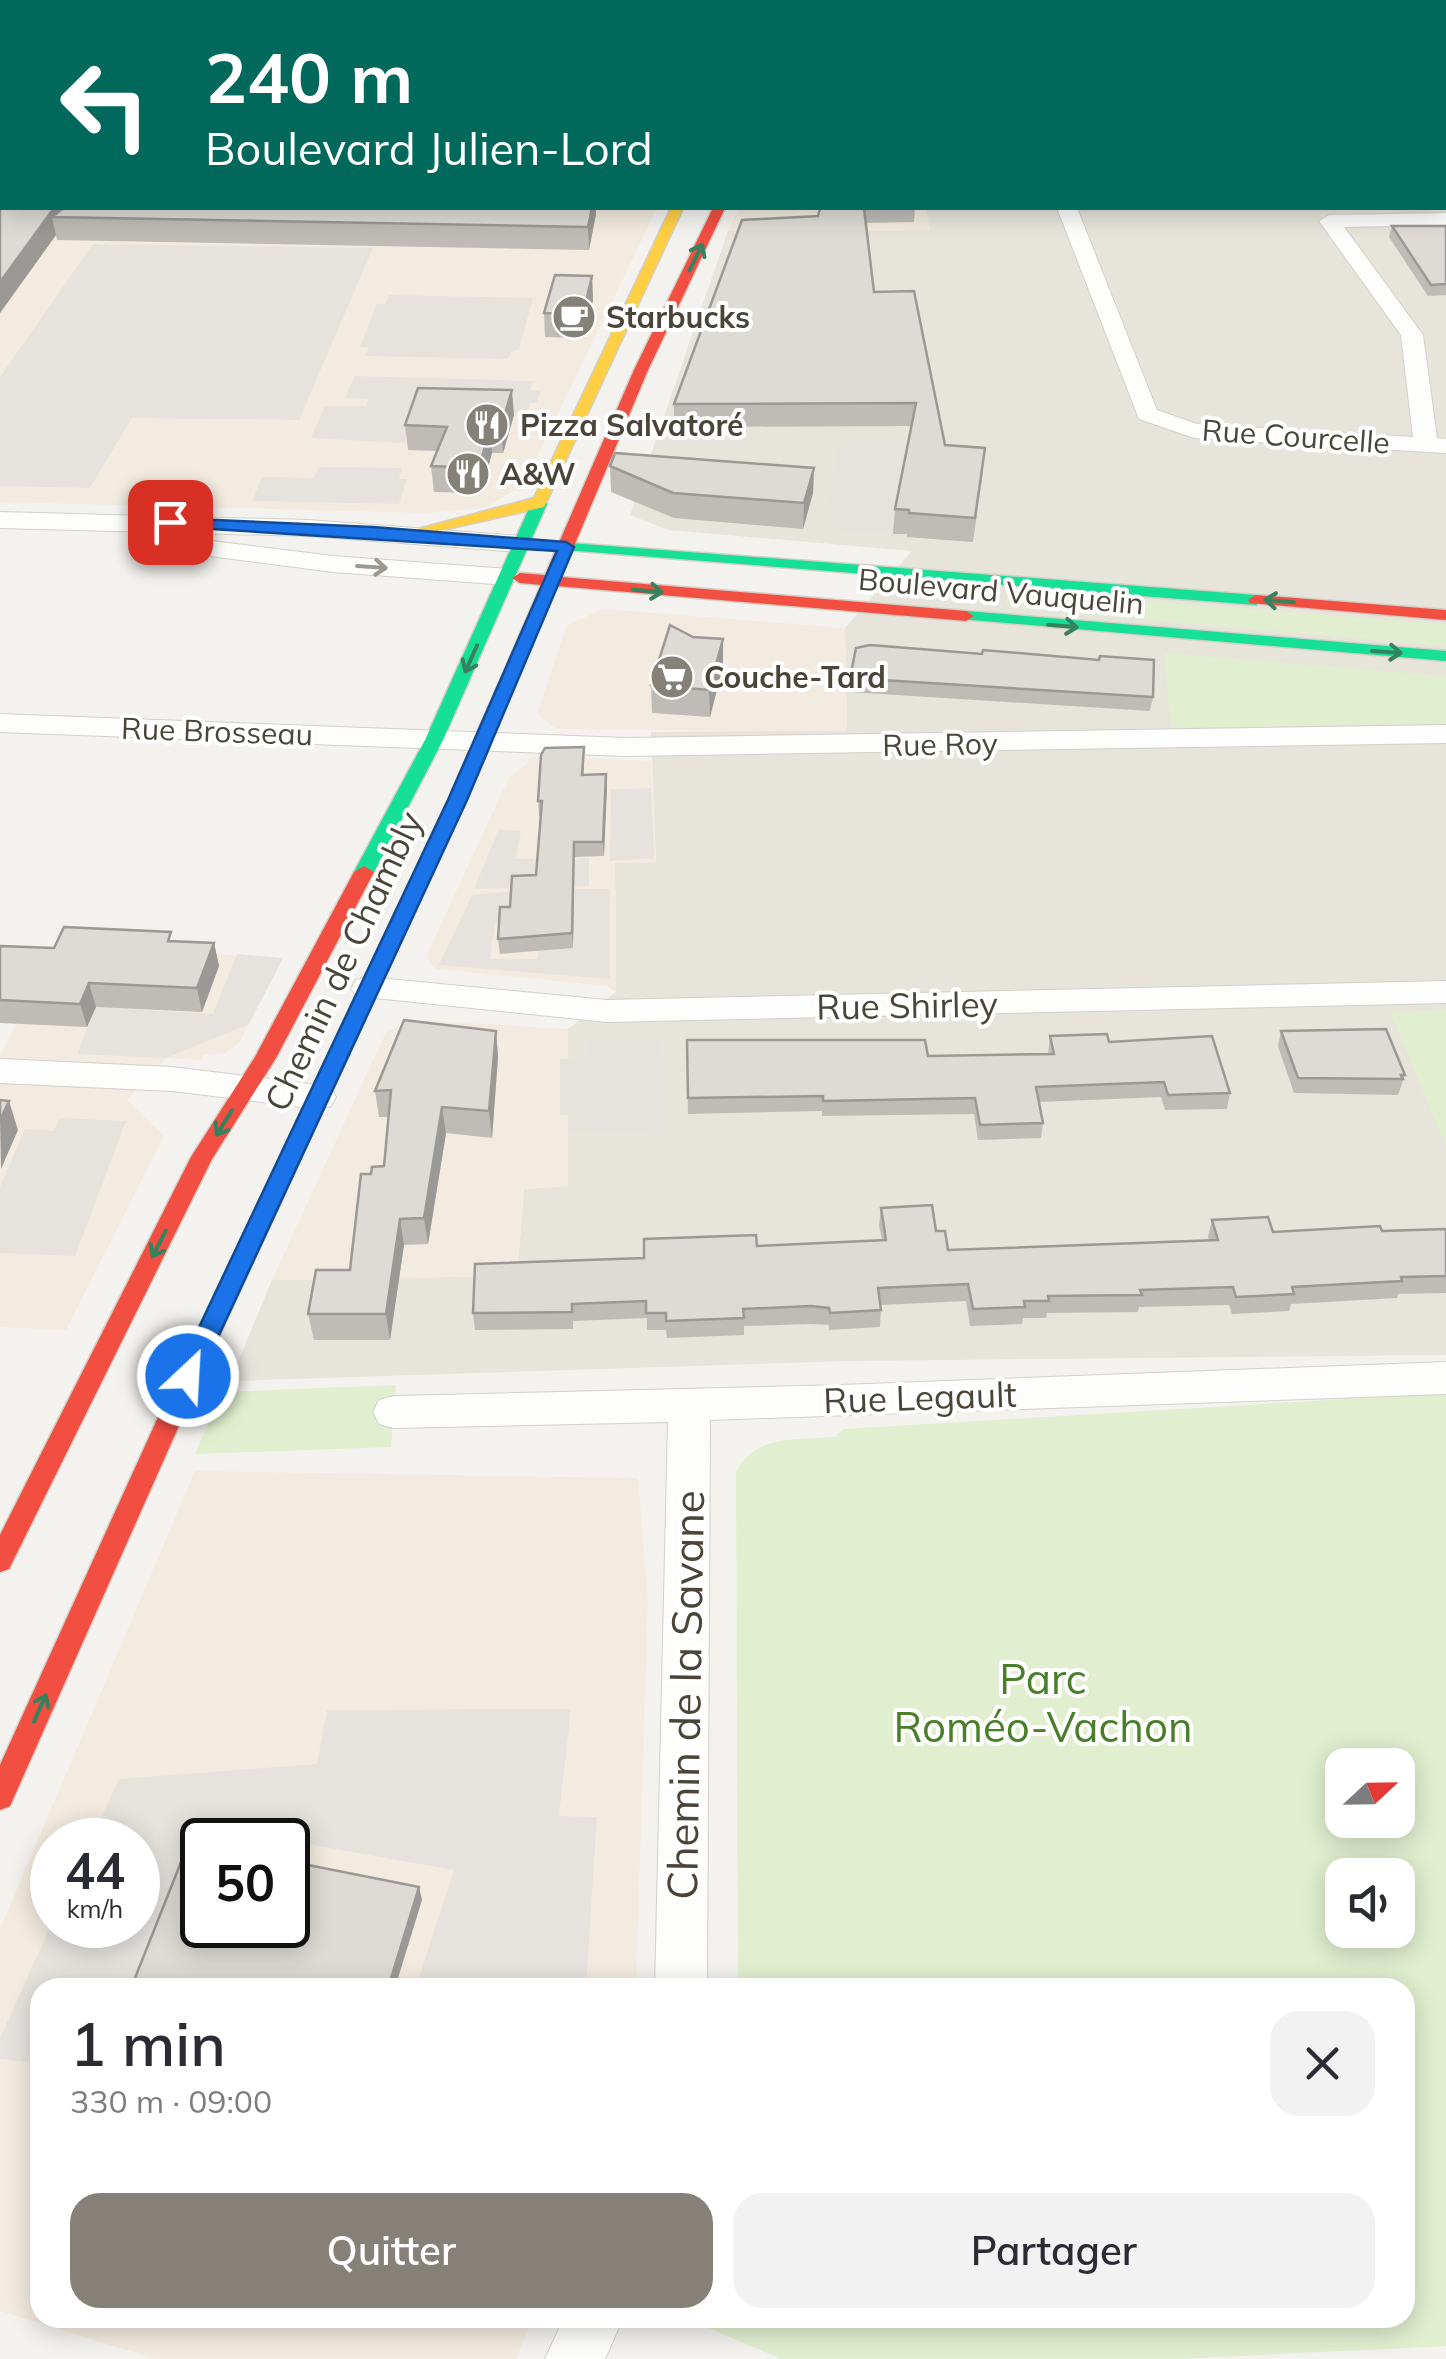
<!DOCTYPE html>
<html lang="fr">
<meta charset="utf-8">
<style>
:root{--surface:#fff;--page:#f2f2f3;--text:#2b2b33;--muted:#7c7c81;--accent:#868178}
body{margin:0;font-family:Mulish,sans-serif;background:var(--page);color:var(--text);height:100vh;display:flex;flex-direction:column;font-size:38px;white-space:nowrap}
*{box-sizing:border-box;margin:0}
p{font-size:32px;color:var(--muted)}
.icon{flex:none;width:55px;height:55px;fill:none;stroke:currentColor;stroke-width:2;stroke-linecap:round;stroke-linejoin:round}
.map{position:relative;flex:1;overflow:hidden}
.panel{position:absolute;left:30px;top:1978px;width:1385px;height:350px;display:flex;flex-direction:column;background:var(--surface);border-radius:30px;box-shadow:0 5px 25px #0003}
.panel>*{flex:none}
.hud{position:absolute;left:0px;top:0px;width:1448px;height:210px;box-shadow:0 5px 25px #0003;background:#00695c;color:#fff;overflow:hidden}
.needle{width:65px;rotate:68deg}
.controls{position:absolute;left:1325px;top:1748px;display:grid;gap:20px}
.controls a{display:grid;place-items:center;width:90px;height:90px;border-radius:20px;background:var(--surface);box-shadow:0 5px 25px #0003;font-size:50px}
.speed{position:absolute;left:30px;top:1818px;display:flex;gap:20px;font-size:50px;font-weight:700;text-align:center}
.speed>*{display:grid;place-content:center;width:130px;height:130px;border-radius:50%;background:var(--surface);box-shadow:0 5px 25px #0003;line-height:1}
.speed small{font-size:25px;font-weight:400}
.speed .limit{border:5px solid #111;border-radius:15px;background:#fff;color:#111}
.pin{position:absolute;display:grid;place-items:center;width:85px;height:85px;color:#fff;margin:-42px;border-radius:20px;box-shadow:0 5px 15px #0006}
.me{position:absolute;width:110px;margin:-55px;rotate:25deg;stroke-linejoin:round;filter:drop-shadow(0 0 8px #0008)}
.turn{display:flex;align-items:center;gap:35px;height:210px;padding:0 40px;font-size:45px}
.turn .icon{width:130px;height:130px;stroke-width:2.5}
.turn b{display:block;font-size:70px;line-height:85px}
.round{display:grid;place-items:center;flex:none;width:105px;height:105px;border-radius:30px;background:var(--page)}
.headline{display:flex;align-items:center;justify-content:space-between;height:170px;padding:0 40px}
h1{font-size:60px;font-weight:600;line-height:75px}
.cta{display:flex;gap:20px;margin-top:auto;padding:20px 40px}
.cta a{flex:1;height:115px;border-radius:30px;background:var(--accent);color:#fff;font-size:40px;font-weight:600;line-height:115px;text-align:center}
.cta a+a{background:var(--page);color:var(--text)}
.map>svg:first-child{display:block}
.residential{fill:#e7e4dc}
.commercial{fill:#f3ebdf;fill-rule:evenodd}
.green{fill:#e1eecf;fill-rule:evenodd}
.parking{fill:#e6e3df}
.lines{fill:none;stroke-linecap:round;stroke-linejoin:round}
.street-casing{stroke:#d2d0cb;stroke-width:2}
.fast-casing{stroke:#d3cfc5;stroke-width:3}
.slow-casing{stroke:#d3cfc5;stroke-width:3}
.jam-casing{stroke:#d3cfc5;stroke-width:3}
.street{fill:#fdfdfc;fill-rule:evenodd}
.fast{fill:#16e098;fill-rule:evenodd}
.slow{fill:#ffcf43;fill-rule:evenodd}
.jam{fill:#f24e42;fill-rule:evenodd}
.wall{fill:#bfbcb8}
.shaded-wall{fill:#9b9996}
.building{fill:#dedbd6;stroke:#9b9996;stroke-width:2.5}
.oneway{stroke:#36825f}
.oneway2{stroke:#9b9791}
.route{fill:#1a73e8;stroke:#114b97;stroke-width:2.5}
.labels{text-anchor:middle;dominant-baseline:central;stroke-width:8;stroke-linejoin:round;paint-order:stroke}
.far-poi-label{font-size:30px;font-weight:bold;fill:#4b4439;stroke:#fff;text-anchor:start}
.far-street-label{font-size:30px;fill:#4b4439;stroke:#fff}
.street-label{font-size:35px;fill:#4b4439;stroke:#fff}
.near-park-label{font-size:42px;fill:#4a7f2a;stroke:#fff}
.near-street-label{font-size:42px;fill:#4b4439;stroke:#fff}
</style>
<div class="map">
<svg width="1446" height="2359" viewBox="0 0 1446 2359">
<rect width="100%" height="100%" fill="#f4f2ee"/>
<!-- residential -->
<path class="residential" d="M1446,0V1355L849,1361L230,1381L272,1280L517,1276L524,1189L568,1186V1029L616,992L615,863L656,862L651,732L847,730L845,628L912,551L668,530L630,515L728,231L929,230L926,208H1445V2L966,1Z"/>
<!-- commercial -->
<path class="commercial" d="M0,184L2,208H657L528,476L516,490L484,508L424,513L0,502Z
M739,208H926L930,230L728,231Z
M604,609L845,628L847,731L556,729L537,714L567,625Z
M547,756L651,761L656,862L615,863L616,992L607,986L435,969L426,957L509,777L529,762L528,758Z
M55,946L283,958L239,1043L225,1053L204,1055L201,1060L166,1058L127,1100L164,1136L66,1330L0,1327V1056Z
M415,1020L568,1029V1186L524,1189L517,1276L272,1280L386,1032Z
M195,1471L638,1478L648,1602L636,1987L40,1988V2318H533L516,2359H156L0,2311V1929ZM52,1840H138V1925H52ZM202,1840H288V1925H202Z"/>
<!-- green -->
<path class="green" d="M1019,591L1446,624V646L1010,608L1005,604L1006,595Z
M1164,653L1446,676V723L1171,728Z
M1446,1010V1146L1390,1012Z
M396,1385L391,1447L195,1454L222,1392Z
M1446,1393V2346L1179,2359H781L685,2318H1405V1988L738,1987L736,1472C756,1434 797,1440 835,1437L844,1429ZM1342,1765H1398V1820H1342ZM1342,1875H1398V1930H1342Z"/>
<!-- parking -->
<path class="parking" d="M93,244L373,248L299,420L132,418L90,488L0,486V377Z
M389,295L533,298L519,349L511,352L508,359L365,356L369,348L360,347L377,304L386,303Z
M355,376L533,381L530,390L540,391L537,403H530L527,413L416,410L404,443L311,438L325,406H366L369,399L345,398Z
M840,439L914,441L901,534L829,530L834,509L828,508Z
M319,467L402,468L399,479H407L399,504L252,501L262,477L314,478Z
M651,788L654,858L610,861L611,789Z
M499,829L521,831L516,859L589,858V886L474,889Z
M574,889H610V979L439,965L472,895L513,891L512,922L495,923L490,959H538V949L573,948Z
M237,954L283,958L249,1024L166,1058L77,1054L96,1007L213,1014Z
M661,1037L666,1134L569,1131L568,1115H560V1059L588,1058V1040Z
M60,1118L126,1121L75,1256L0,1253V1187L25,1129L54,1131Z
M571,1709L559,1816L597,1817L586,1987H416L454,1870L198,1825L134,1987L40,1988V2064L0,2059V2038L52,1923L138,1925V1840H91L119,1779L317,1764L327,1710Z"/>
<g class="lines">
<defs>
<path id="street" d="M1445,104H1446V114H1445Z
M1057,208H1077L1157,410L1197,424L1413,437L1401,335L1319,221L1329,215L1446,213V225L1344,227L1423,335L1437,438L1446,439V453L1194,438L1139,419Z
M0,512L308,520L521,536L534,544L521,552L308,536L0,528Z
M180,537L333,556L508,569L521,577L508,585L333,572L171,551L167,545Z
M0,714L626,738L1446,725V743L626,756L0,732Z
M368,977L607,1000L1446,981V1003L607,1022L356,996L351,988L356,980Z
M0,1059L172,1067L318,1085L331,1088L336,1097L331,1106L318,1109L172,1091L0,1083Z
M1446,1362V1394L710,1420L707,1988H655L668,1422L394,1428L379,1424L373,1412L379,1400L394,1396L841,1385Z
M564,2318H623L605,2359H545Z"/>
<path id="fast" d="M539,499L547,504L531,540L1256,595L1264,600L1256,605L528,547L443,740L374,872L371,876H357L354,872L425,740L531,504Z
M966,611L1446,651V661L960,619V613Z
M516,657L524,662L466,800L209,1358L206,1365H188L185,1358L448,800L508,662Z"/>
<path id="slow" d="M671,208H683L544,507L407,538V532L534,498Z"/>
<path id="jam" d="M713,208H725L648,370L561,577L966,611L974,616L966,621L557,586L524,662L516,667L510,666L508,662L541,585L520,583L512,578L520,573L545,575L634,370Z
M1256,595L1446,610V620L1250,603L1248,600Z
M364,866L374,872L276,1058L212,1159L9,1569L0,1572V1535L191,1157L255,1057L354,872Z
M197,1349L206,1351L209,1358L10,1806L0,1810V1765L185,1358L188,1351Z"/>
</defs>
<!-- street casing -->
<use href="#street" class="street-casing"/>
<!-- fast casing -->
<use href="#fast" class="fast-casing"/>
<!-- slow casing -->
<use href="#slow" class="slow-casing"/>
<!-- jam casing -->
<use href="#jam" class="jam-casing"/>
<!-- street -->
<use href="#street" class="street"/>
<!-- fast -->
<use href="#fast" class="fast"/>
<!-- slow -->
<use href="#slow" class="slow"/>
<!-- jam -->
<use href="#jam" class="jam"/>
</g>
<!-- wall -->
<path class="wall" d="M0,0H545L543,2H2V51H0Z
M633,0H730L729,2H633Z
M2,118V173L0,170V121Z
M0,186L2,208H596V214L589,250L57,240L56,235L0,313Z
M820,208H915L914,222L865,223L874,292L945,445L983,471L973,542L907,537V534H893L895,509L911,426L674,427V404L818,216Z
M1392,226H1446V295L1428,296L1389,237Z
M592,276L593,300L584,338L545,337L544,313Z
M514,415L503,453H492L481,493L434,492L431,466L437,451L408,450L405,425Z
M610,466L814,468L813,493L803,529L674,518L611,492Z
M723,666L710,717L652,713L651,685Z
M850,678L1153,697L1150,711L849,692Z
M584,747V775L606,774L604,856L574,857L573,948L500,954L498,939L510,907L536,875L541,816H539L538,801Z
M173,941L214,943L219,966L202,1012L96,1007L87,1027L0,1023V946L54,948Z
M496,1031L498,1057L492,1138L446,1133L428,1244L404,1245L390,1340H314L308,1314L350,1270L371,1174L384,1166L389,1117H379L375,1091Z
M1281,1031L1405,1075L1398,1095L1294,1093L1278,1046Z
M1050,1036L1109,1042L1230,1093L1227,1109L1165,1110L1161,1097L1039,1102L1043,1123L1041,1138L978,1140L974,1114L822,1116V1111L688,1114L687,1040L928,1056L1048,1054Z
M881,1208L936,1231L948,1250L1209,1240L1208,1237L1212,1220L1273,1232L1446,1229V1293L1398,1294L1397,1298L1291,1304L1289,1311L1232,1314L1229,1305L1139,1307L1138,1312L1047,1313L1046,1318H1023L1022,1324L970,1326L966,1301L881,1305L880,1327L829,1330V1325L811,1324L744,1326V1335L667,1338L666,1330H647V1318L573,1321V1329L475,1330L473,1313L644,1258L757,1246L882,1240L879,1225Z"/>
<!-- shaded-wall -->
<path class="shaded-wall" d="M54,208H74L52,217L56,235L0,313V282Z
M592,208H596V214L589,250L588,227Z
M592,276L593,300L584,338L583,314Z
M512,390L514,415L503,453L501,427Z
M490,428L492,453L481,493L479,468Z
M814,468L813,493L803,529L804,503Z
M723,639V666L710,717L709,690Z
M606,774L607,789L604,856L603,842Z
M574,842V857L573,948L572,933Z
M214,943L219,966L202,1012L197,988Z
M89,983L96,1007L87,1027L80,1004Z
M496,1031L498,1057L492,1138L489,1111Z
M9,1101L18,1130L1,1169L0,1120Z
M442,1107L446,1133L428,1244L424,1218Z
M400,1219L404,1245L390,1340L386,1314Z
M419,1887L422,1900L395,1988H388Z"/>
<!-- building -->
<path class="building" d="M0,0H532L530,2H2V34H0Z
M667,0H724L723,2H666Z
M1096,0H1446V14L1445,15V2H1098Z
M1446,28V80H1445V29Z
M2,118V159L0,156V121Z
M0,186H2V208H54L0,282Z
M63,208H592L588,227L52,217Z
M820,208H864L874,292L914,291L945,445L985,448L975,518L909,513V510L895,509L916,403L674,404L742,220L818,216Z
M1392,226H1446V284L1431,285Z
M555,275L592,276L583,314L544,313Z
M418,388L512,390L501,427L490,428L479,468L431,466L447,427L405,425Z
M615,453L814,468L804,503L673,493L610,466Z
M670,625L693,637L723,639L709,690L651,685Z
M870,645L982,654L983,650L1099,660L1100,656L1154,660L1153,697L850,678L856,648Z
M584,747L582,775L606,774L603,842H574L572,933L498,939L500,907H510L512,876L536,875L542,801H538L541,755L545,748Z
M64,927L171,932L168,941L214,943L197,988L89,983L80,1004L0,1000V946L54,948Z
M404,1020L496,1031L489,1111L442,1107L424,1218L400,1219L386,1314H308L316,1270H350L361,1174H371L372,1167L384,1166L391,1090L375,1091Z
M1386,1029L1405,1075H1401L1403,1079L1298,1078L1281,1031Z
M1107,1034L1109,1042L1212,1036L1230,1093L1168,1095L1164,1082L1036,1087L1043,1123L980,1125L975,1098L823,1101V1096L688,1098L687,1040H925L928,1056L1054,1054L1050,1036Z
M0,1100L9,1101L0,1120Z
M932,1205L936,1231H945L948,1250L1218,1240L1212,1220L1268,1217L1273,1232L1380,1226L1382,1231L1446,1229V1276L1401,1277L1402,1281L1292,1287L1294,1294L1236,1297L1233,1287L1140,1290L1142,1295L1048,1296L1049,1301H1024L1025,1307L973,1309L968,1284L878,1288L881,1310L830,1313L829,1308L811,1306L743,1309L744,1318L666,1321V1313H646V1301L572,1304V1312L473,1313L475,1264L644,1258V1239L756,1235L757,1246L886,1240L881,1208Z
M189,1842L202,1845V1925H288V1861L419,1887L388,1988H131Z"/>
<!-- one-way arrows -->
<defs><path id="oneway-shaft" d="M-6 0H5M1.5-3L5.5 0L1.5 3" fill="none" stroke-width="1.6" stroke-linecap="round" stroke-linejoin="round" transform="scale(2.5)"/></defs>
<g class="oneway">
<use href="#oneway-shaft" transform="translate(696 257) rotate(-64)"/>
<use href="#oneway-shaft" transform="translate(648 591) rotate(5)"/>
<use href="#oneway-shaft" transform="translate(1279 601) rotate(-175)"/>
<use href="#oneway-shaft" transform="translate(1063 626) rotate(5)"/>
<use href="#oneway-shaft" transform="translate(1387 652) rotate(4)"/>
<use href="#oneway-shaft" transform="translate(471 659) rotate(114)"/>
<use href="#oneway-shaft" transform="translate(224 1123) rotate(122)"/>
<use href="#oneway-shaft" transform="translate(159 1244) rotate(117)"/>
<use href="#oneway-shaft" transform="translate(40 1708) rotate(-66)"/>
</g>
<use class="oneway2" href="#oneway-shaft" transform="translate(372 567) rotate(4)"/>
<!-- route -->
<path class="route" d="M170,518L373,527L566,542L574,547L467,800L200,1376L197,1383H179L176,1376L448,800L557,551L164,526V519Z"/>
<!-- icons -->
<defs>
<symbol id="cafe-disc" viewBox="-11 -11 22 22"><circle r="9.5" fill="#868178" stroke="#fff"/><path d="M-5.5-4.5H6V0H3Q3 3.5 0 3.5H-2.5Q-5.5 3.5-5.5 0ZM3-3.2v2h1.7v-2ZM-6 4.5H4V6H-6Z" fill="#fff"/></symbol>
<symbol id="restaurant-disc" viewBox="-11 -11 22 22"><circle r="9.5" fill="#868178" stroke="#fff"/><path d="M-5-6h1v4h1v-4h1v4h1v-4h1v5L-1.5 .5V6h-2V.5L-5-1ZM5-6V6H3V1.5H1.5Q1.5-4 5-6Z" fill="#fff"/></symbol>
<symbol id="supermarket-disc" viewBox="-11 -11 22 22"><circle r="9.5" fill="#868178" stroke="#fff"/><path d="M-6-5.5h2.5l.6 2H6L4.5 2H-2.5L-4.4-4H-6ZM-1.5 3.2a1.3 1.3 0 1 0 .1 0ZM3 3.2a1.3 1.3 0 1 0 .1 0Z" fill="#fff"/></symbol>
</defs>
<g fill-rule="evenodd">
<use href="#cafe-disc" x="549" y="292" width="50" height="50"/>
<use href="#restaurant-disc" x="462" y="400" width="50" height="50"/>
<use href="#restaurant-disc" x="443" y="449" width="50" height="50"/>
<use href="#supermarket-disc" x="647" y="652" width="50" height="50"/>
</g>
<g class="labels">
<!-- far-poi labels -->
<g class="far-poi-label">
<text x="606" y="317">Starbucks</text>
<text x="520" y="425">Pizza Salvatoré</text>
<text x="500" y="474">A&amp;W</text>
<text x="704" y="677">Couche-Tard</text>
</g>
<!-- far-street labels -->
<g class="far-street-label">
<text transform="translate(1296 436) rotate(4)">Rue Courcelle</text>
<text transform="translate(1001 591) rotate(5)">Boulevard Vauquelin</text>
<text transform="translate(217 731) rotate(2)">Rue Brosseau</text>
<text transform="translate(940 744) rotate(-1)">Rue Roy</text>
</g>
<!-- street labels -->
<g class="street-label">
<text transform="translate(343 961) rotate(-65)">Chemin de Chambly</text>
<text transform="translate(907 1005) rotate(-1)">Rue Shirley</text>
<text transform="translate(920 1397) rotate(-2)">Rue Legault</text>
</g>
<!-- near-park labels -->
<g class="near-park-label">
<text x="1043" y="1678">Parc<tspan x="1043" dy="48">Roméo-Vachon</tspan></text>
</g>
<!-- near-street labels -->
<g class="near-street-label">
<text transform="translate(685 1695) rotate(-89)">Chemin de la Savane</text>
</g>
</g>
</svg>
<div class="controls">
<a><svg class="needle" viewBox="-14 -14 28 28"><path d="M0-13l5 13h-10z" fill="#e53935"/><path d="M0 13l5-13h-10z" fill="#7c7c81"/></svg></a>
<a><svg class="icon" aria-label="sound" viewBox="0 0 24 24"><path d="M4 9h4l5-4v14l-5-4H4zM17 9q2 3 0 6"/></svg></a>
</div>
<div class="speed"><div>44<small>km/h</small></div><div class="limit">50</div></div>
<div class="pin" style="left:170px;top:522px;background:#d93025"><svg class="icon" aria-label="arrive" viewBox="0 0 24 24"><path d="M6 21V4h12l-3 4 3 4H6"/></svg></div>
<svg class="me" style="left:188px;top:1376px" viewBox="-20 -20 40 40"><circle r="17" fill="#1a73e8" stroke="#fff" stroke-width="3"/><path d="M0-11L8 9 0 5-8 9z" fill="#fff"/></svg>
<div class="hud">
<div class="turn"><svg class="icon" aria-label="left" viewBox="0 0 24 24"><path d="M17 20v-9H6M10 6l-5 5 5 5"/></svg><div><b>240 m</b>Boulevard Julien-Lord</div></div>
</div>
<section class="panel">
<div class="headline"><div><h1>1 min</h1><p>330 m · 09:00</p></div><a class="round"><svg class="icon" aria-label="close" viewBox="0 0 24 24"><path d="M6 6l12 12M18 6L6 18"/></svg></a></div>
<div class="cta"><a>Quitter</a><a>Partager</a></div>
</section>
</div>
